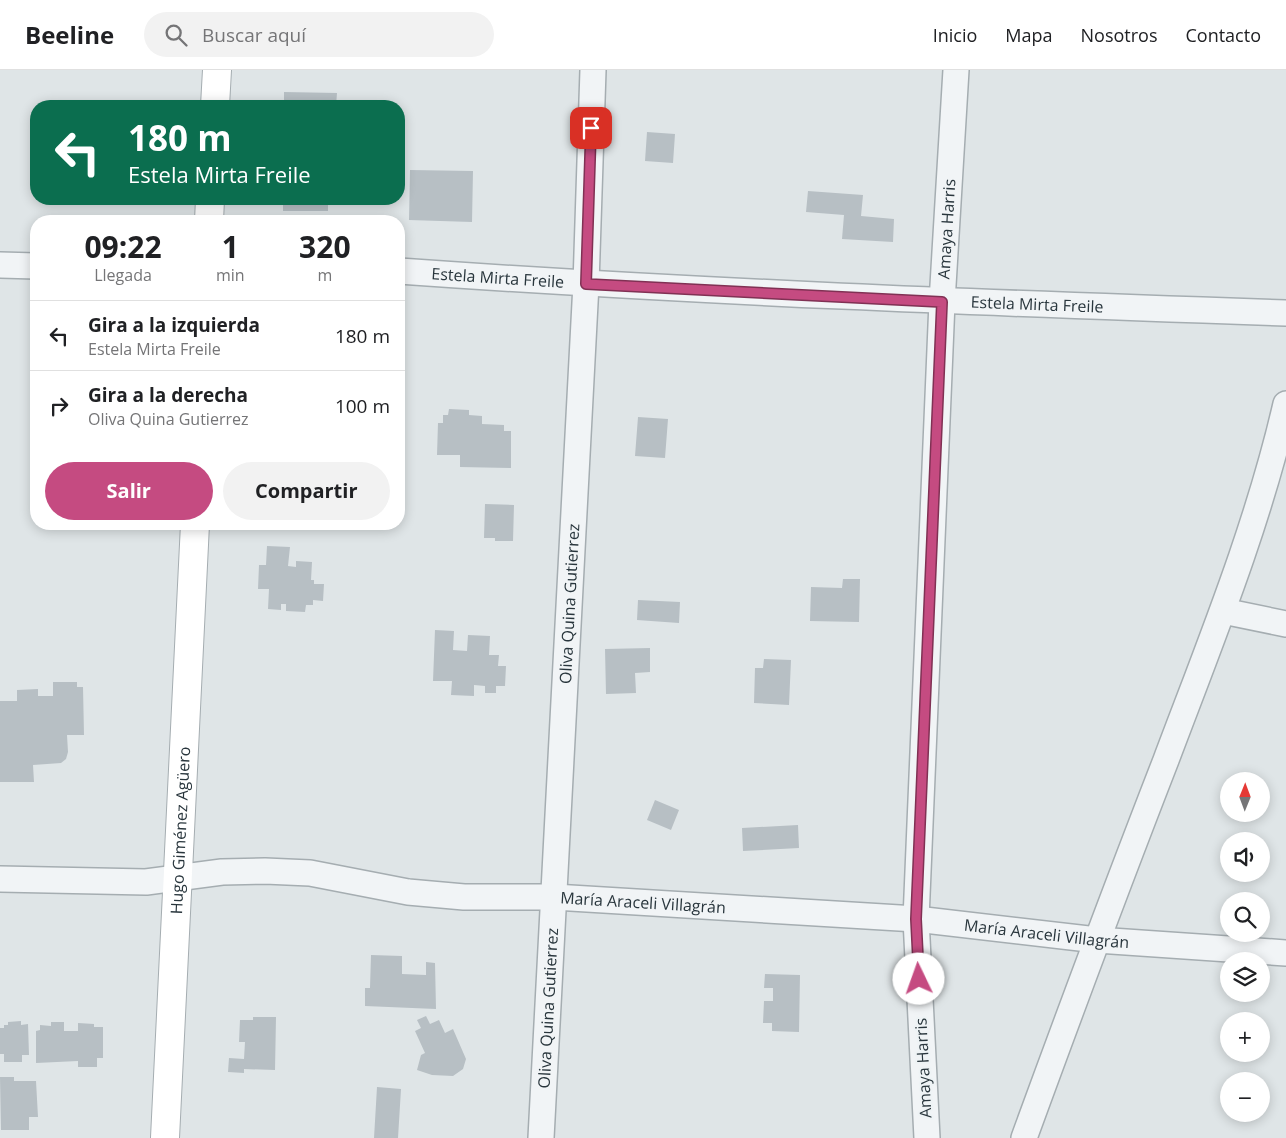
<!DOCTYPE html>
<html lang="es">
<meta charset="utf-8">
<style>
:root{--surface:#fff;--page:#f2f2f2;--text:#202124;--muted:#757577;--line:#e0e0e0;--accent:#c54b81}
body{margin:0;font-family:"Open Sans",sans-serif;background:var(--page);color:var(--text);height:100vh;display:flex;flex-direction:column;font-size:19px;white-space:nowrap}
*{box-sizing:border-box;margin:0}
p{font-size:16px;color:var(--muted)}
.icon{flex:none;width:28px;height:28px;fill:none;stroke:currentColor;stroke-width:2;stroke-linecap:round;stroke-linejoin:round}
.map{position:relative;flex:1;overflow:hidden}
.panel{position:absolute;left:30px;top:145px;width:375px;height:315px;display:flex;flex-direction:column;background:var(--surface);border-radius:20px;box-shadow:0 2px 12px #0003}
.panel>*{flex:none}
.hud{position:absolute;left:30px;top:30px;width:375px;height:105px;border-radius:20px;box-shadow:0 2px 12px #0003;background:#0b6e4f;color:#fff;overflow:hidden}
.needle{width:32px;rotate:1deg}
.controls{position:absolute;left:1220px;top:702px;display:grid;gap:10px}
.controls a{display:grid;place-items:center;width:50px;height:50px;border-radius:50%;background:var(--surface);box-shadow:0 2px 12px #0003;font-size:25px}
.pin{position:absolute;display:grid;place-items:center;width:42px;height:42px;color:#fff;margin:-21px;border-radius:10px;box-shadow:0 2px 8px #0006}
.me{position:absolute;width:55px;margin:-28px;rotate:357deg;stroke-linejoin:round;filter:drop-shadow(0 0 4px #0008)}
.turn{display:flex;align-items:center;gap:18px;height:105px;padding:0 15px;font-size:22px}
.turn .icon{width:65px;height:65px;stroke-width:2.5}
.turn b{display:block;font-size:35px;line-height:42px}
.eta{display:flex;justify-content:space-evenly;align-items:center;height:85px;text-align:center}
.eta b{font-size:30px;font-weight:700;line-height:35px}
.cta{display:flex;gap:10px;margin-top:auto;padding:10px 15px}
.cta a{flex:1;height:58px;border-radius:30px;background:var(--accent);color:#fff;font-size:20px;font-weight:700;line-height:58px;text-align:center}
.cta a+a{background:var(--page);color:var(--text)}
ul{padding:0;list-style:none}
li{display:flex;align-items:center;gap:15px;height:70px;padding:0 15px;border-top:1px solid var(--line)}
li div{flex:1}
li b{display:block;font-size:19px}
li em{font-style:normal}
header{display:flex;align-items:center;gap:30px;box-sizing:border-box;height:70px;padding:0 25px;background:var(--surface);border-bottom:1px solid var(--line)}
header strong{font-size:24px}
nav{display:flex;gap:28px;margin-inline-start:auto;font-size:18px}
.search{width:350px;height:45px;background:var(--page);display:flex;align-items:center;gap:12px;box-sizing:border-box;padding:0 18px;border-radius:28px;color:var(--muted);font-size:19px}
.map>svg:first-child{display:block}
.building{fill:#b7bfc4}
.lines{fill:none;stroke-linecap:round;stroke-linejoin:round}
.street-casing{stroke:#a5adb1;stroke-width:28}
.secondary-casing{stroke:#a5adb1;stroke-width:30}
.street{stroke:#f1f4f6;stroke-width:25}
.secondary{stroke:#fff;stroke-width:28}
.route-casing{stroke:#803154;stroke-width:12}
.route{stroke:#c54b81;stroke-width:9}
.labels{text-anchor:middle;dominant-baseline:central;stroke-width:4.5;stroke-linejoin:round;paint-order:stroke}
.street-label{font-size:16px;fill:#29363d;stroke:#eef3f5}
</style>
<header>
<strong>Beeline</strong>
<div class="search"><svg class="icon" aria-label="search" viewBox="0 0 24 24"><circle cx="10" cy="10" r="6"/><path d="M15 15l6 6"/></svg>Buscar aquí</div>
<nav><a>Inicio</a><a>Mapa</a><a>Nosotros</a><a>Contacto</a></nav>
</header>
<div class="map">
<svg width="1286" height="1068" viewBox="0 0 1286 1068">
<rect width="100%" height="100%" fill="#dfe5e7"/>
<!-- building -->
<path class="building" d="M284,22L337,23L336,36H284Z
M647,62L675,64L673,93L645,91Z
M410,100L473,101L472,152L409,150Z
M808,121L863,125L861,146L894,149L893,172L842,169L844,145L806,142Z
M283,129H328V141H283Z
M449,339L469,340V345L482,346V354L504,355V361H511V398L460,397V385H437L438,353H443V345H448Z
M638,347L668,349L665,388L635,386Z
M485,434L514,435L513,471H495V468H484Z
M267,476L290,477L288,496L296,497V491L312,492L311,510H314V514H324L323,531L313,530V535H306L305,542L286,541V534H281V540L268,539L269,519H258L259,495H266Z
M843,509H860L859,552L810,551L811,517L842,518Z
M638,530L680,532L679,553L637,550Z
M435,560L454,561L453,580L467,581L468,565L490,566L489,585H499L498,596H506L505,616H496V623H485V616L474,615V626L451,625L452,611H433Z
M650,578V602L635,603L636,623L606,624L605,579Z
M764,589L791,590L789,635L754,633L755,598H763Z
M53,612H77V617H83L84,665H67L68,682L66,689L61,693L33,695L34,712H0V631H17V620L38,619V626H53Z
M655,730L679,740L671,760L647,750Z
M798,755L799,778L743,781L742,758Z
M371,885L402,886V904L426,905V892L435,893L436,939L365,936V918H370Z
M765,904L800,905L799,962L772,961V953H763L764,931H773V918H764Z
M426,946L430,954L439,950L445,963L453,959L466,989L463,999L453,1006L432,1005L417,1000L421,985L425,983L415,961L421,958L417,950Z
M253,947H276L275,1000L244,999V1003L228,1002L229,988L244,989L245,972H239L240,950H253Z
M21,951V955L28,954L29,985H22V992H4V984H0V958H4V955H8V952Z
M51,952H64V961H78V953L94,954V957H103V988H97V997H78V991L36,993V961L40,960V955L51,956Z
M0,1007H14V1011H36L38,1047H29V1060H1Z
M377,1017L401,1019L398,1068H374Z"/>
<g class="lines">
<defs>
<g id="street">
<path d="M0,195L36,196"/>
<path id="s1" d="M399,201C694,222 990,233 1286,243"/>
<path d="M1223,541L1286,554"/>
<path id="s2" d="M0,809L146,812L222,802L265,801L310,803L408,822L464,827H554L916,849L1097,870L1286,883"/>
<path id="s3" d="M541,1068L586,214L593,0"/>
<path id="s4" d="M927,1068L916,849L942,232L956,0"/>
<path d="M1024,1068C1070,942 1117,816 1166,690C1210,573 1258,456 1286,334"/>
</g>
<g id="secondary">
<path d="M215,36L217,0"/>
<path d="M209,151L210,129"/>
<path id="s5" d="M165,1068L195,454"/>
</g>
</defs>
<!-- street casing -->
<use href="#street" class="street-casing"/>
<!-- secondary casing -->
<use href="#secondary" class="secondary-casing"/>
<!-- street -->
<use href="#street" class="street"/>
<!-- secondary -->
<use href="#secondary" class="secondary"/>
</g>
<g class="lines">
<defs>
<path id="route" d="M591,58L586,214L942,232L916,849L919,909"/>
</defs>
<!-- route casing -->
<use href="#route" class="route-casing"/>
<!-- route -->
<use href="#route" class="route"/>
</g>
<g class="labels">
<!-- street labels -->
<g class="street-label">
<text stroke="none"><textPath href="#s4" startOffset="910">Amaya Harris</textPath></text>
<text stroke="none"><textPath href="#s1" startOffset="99">Estela Mirta Freile</textPath></text>
<text stroke="none"><textPath href="#s1" startOffset="639">Estela Mirta Freile</textPath></text>
<text stroke="none"><textPath href="#s3" startOffset="535">Oliva Quina Gutierrez</textPath></text>
<text stroke="none"><textPath href="#s5" startOffset="308">Hugo Giménez Agüero</textPath></text>
<text stroke="none"><textPath href="#s2" startOffset="646">María Araceli Villagrán</textPath></text>
<text stroke="none"><textPath href="#s2" startOffset="1051">María Araceli Villagrán</textPath></text>
<text stroke="none"><textPath href="#s3" startOffset="130">Oliva Quina Gutierrez</textPath></text>
<text transform="translate(923 998) rotate(-93)">Amaya Harris</text>
</g>
</g>
</svg>
<div class="controls">
<a><svg class="needle" viewBox="-14 -14 28 28"><path d="M0-13l5 13h-10z" fill="#e53935"/><path d="M0 13l5-13h-10z" fill="#757577"/></svg></a>
<a><svg class="icon" aria-label="sound" viewBox="0 0 24 24"><path d="M4 9h4l5-4v14l-5-4H4zM17 9q2 3 0 6"/></svg></a>
<a><svg class="icon" aria-label="search" viewBox="0 0 24 24"><circle cx="10" cy="10" r="6"/><path d="M15 15l6 6"/></svg></a>
<a><svg class="icon" aria-label="layers" viewBox="0 0 24 24"><path d="M12 4l9 5-9 5-9-5zM3 14l9 5 9-5"/></svg></a>
<a>+</a>
<a>−</a>
</div>
<div class="pin" style="left:591px;top:58px;background:#d93025"><svg class="icon" aria-label="arrive" viewBox="0 0 24 24"><path d="M6 21V4h12l-3 4 3 4H6"/></svg></div>
<svg class="me" style="left:919px;top:909px" viewBox="-20 -20 40 40"><circle r="19" fill="#fff"/><path d="M0-13L10 11 0 6-10 11z" fill="#c54b81"/></svg>
<div class="hud">
<div class="turn"><svg class="icon" aria-label="left" viewBox="0 0 24 24"><path d="M17 20v-9H6M10 6l-5 5 5 5"/></svg><div><b>180 m</b>Estela Mirta Freile</div></div>
</div>
<section class="panel">
<div class="eta">
<div><b>09:22</b><p>Llegada</p></div>
<div><b>1</b><p>min</p></div>
<div><b>320</b><p>m</p></div>
</div>
<ul>
<li><svg class="icon" aria-label="left" viewBox="0 0 24 24"><path d="M17 20v-9H6M10 6l-5 5 5 5"/></svg><div><b>Gira a la izquierda</b><p>Estela Mirta Freile</p></div><em>180 m</em></li>
<li><svg class="icon" aria-label="right" viewBox="0 0 24 24"><path d="M7 20v-9h11M14 6l5 5-5 5"/></svg><div><b>Gira a la derecha</b><p>Oliva Quina Gutierrez</p></div><em>100 m</em></li>
</ul>
<div class="cta"><a>Salir</a><a>Compartir</a></div>
</section>
</div>
